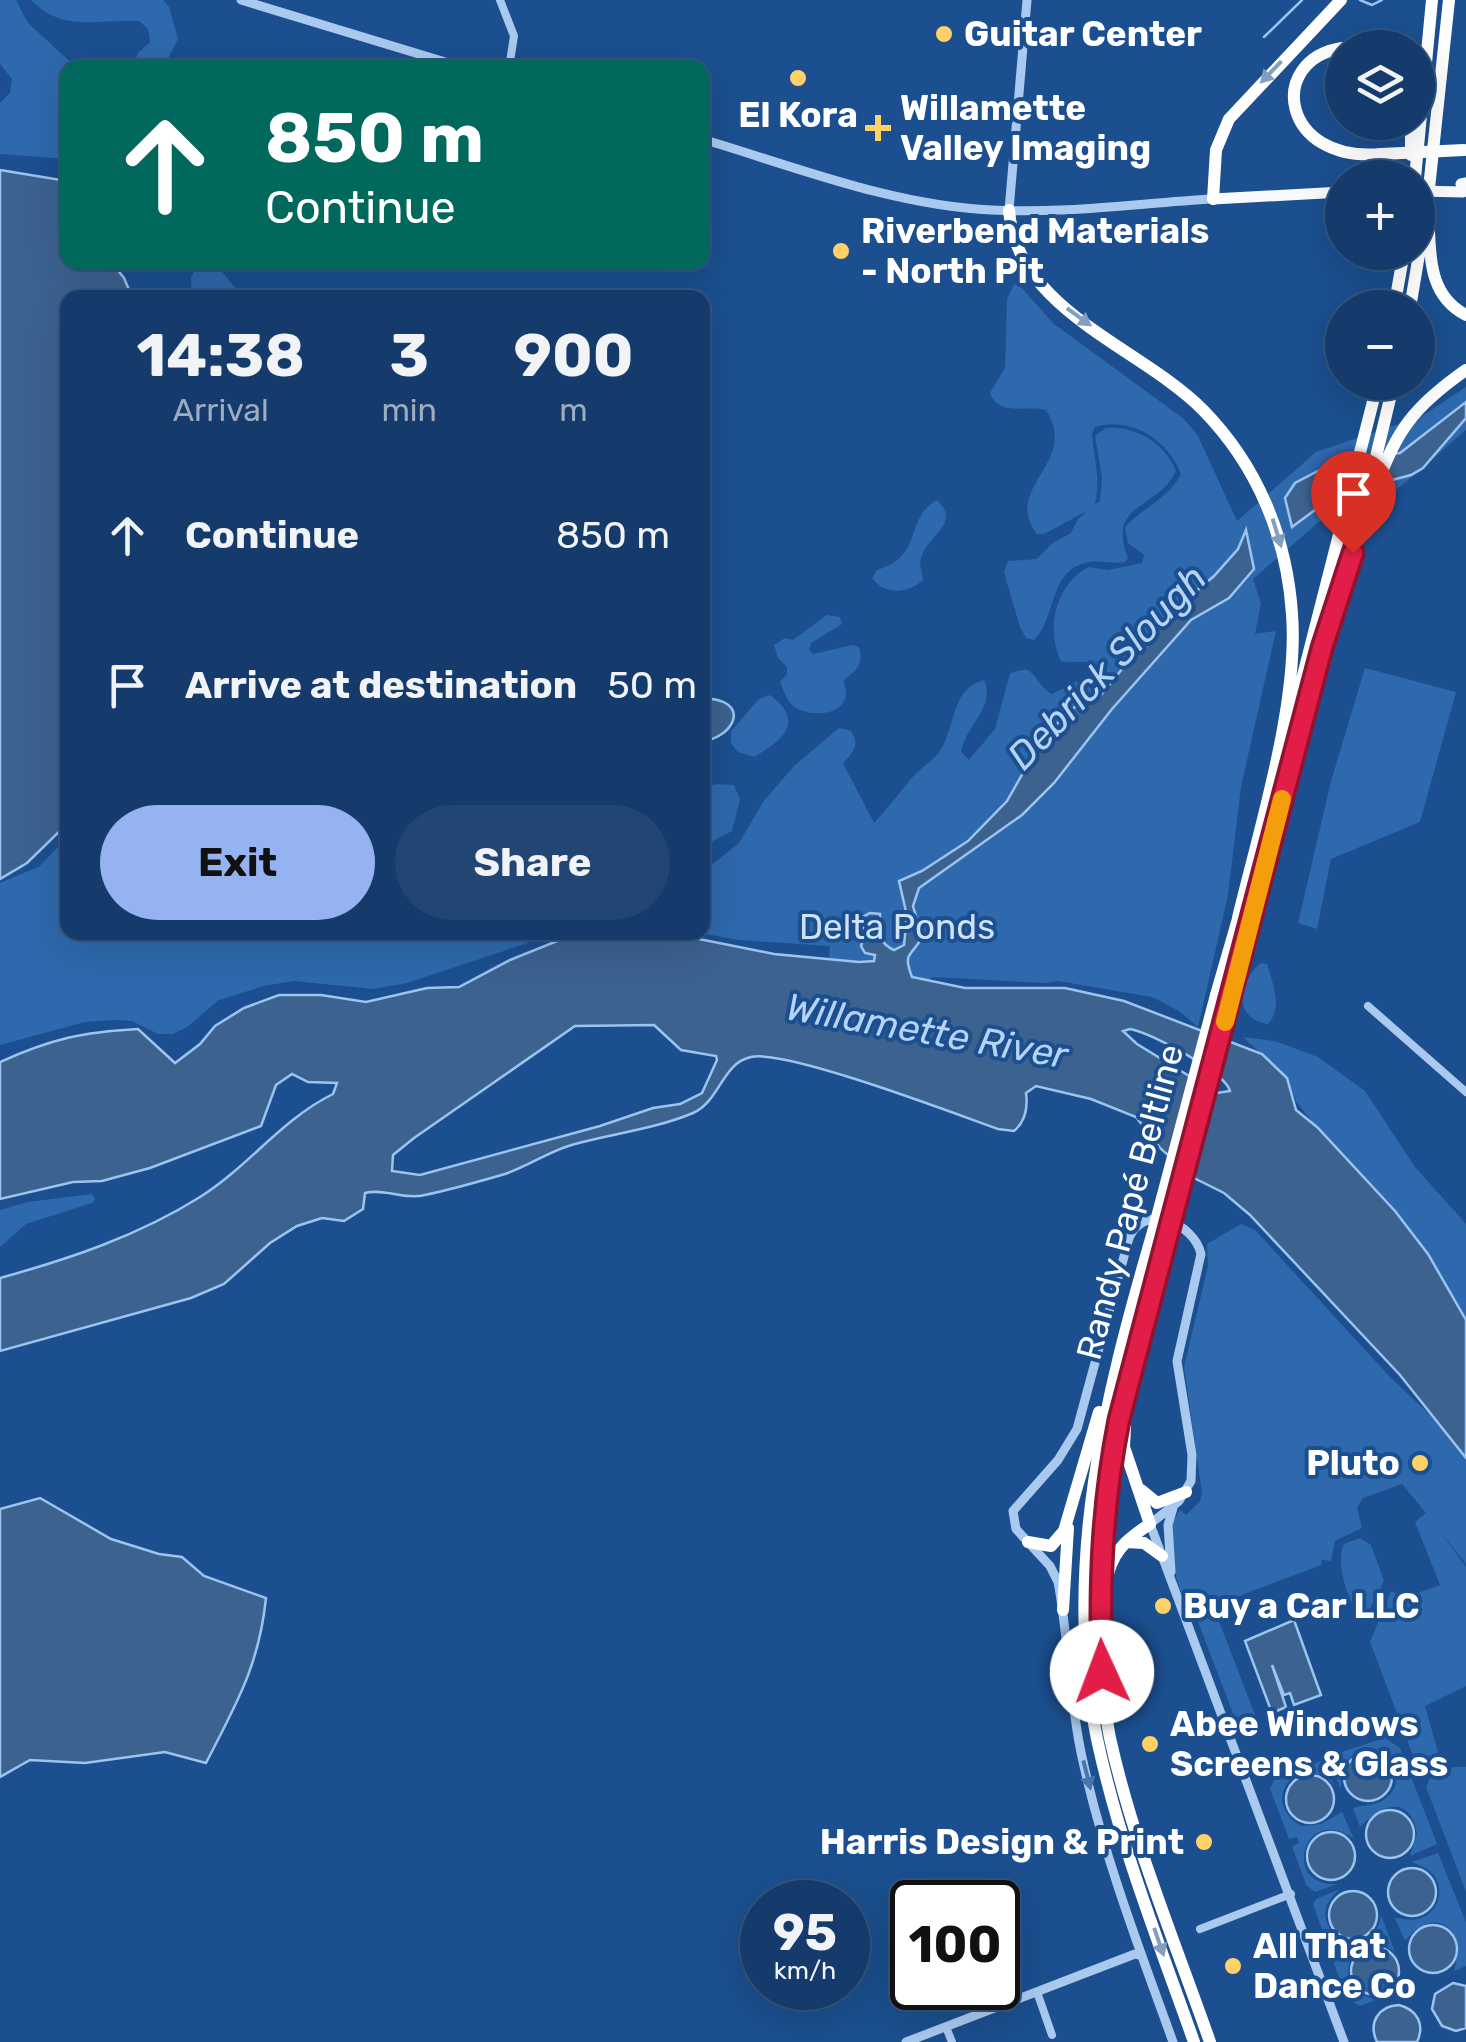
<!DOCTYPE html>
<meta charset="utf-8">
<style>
:root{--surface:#143b6b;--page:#214673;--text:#f1f3f6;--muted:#9dadc1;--line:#33557e;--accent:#95b2f1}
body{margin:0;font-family:Rubik,sans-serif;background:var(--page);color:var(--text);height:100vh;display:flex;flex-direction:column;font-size:38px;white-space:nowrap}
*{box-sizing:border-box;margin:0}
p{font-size:32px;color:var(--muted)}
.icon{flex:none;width:55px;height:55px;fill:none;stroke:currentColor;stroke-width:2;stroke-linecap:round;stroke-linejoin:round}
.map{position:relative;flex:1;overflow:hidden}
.details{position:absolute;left:60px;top:290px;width:650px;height:650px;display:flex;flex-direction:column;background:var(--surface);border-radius:20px;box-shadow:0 10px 40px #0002,0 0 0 2px var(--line)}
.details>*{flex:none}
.top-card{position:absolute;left:60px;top:60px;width:650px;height:210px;border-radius:20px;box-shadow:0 10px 40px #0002,0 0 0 2px var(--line);background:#00695c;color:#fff;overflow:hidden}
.tools{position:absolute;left:1325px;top:30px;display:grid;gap:20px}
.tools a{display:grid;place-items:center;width:110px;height:110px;border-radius:50%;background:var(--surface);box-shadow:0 10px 40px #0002,0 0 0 2px var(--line);font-size:50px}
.speed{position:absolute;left:740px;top:1880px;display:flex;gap:20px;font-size:50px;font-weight:700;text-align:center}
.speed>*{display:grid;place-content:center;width:130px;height:130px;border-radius:50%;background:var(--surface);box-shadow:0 10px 40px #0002,0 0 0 2px var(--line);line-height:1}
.speed small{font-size:25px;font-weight:400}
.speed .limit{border:5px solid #111;border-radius:15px;background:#fff;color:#111}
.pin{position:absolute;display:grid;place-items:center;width:85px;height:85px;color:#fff;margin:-102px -42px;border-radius:50% 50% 50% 0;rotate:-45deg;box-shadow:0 0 10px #0007}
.pin .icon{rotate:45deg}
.me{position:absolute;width:110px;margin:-55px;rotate:358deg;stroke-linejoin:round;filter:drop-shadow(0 0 8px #0008)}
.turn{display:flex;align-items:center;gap:35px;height:210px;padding:0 40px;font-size:45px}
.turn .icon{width:130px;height:130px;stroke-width:2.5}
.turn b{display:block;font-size:70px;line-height:85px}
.eta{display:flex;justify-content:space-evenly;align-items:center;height:170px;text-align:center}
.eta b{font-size:60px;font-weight:700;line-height:70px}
.primary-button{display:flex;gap:20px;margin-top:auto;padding:20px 40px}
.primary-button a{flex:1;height:115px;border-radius:60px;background:var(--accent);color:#111;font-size:40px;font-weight:700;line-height:115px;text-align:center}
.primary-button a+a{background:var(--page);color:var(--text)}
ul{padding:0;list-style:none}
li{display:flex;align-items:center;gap:30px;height:150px;padding:0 40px}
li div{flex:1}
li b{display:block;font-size:38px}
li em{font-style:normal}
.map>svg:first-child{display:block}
.green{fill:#2e69ad}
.water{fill:#3c6290;stroke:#9cc4f0;stroke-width:2.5;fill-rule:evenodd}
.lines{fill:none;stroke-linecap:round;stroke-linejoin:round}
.stream{stroke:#9cc4f0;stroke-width:2.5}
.minor{stroke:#a9c9ee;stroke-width:8}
.tertiary{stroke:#a9c9ee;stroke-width:9}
.trunk{stroke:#f8faff;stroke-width:11}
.motorway{stroke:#fff;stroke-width:12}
.trunk-bridge{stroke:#f8faff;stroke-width:11}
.motorway-bridge{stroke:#fff;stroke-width:12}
.oneway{fill:#829ec1}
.oneway2{fill:#4674ac}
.route-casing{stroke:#92132f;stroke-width:25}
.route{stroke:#e11d48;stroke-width:18}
.slow{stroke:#f59e0b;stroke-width:18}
.poi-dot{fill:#ffd166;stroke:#1b4f8f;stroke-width:4}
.labels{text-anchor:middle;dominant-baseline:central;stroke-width:8;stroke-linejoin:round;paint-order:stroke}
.poi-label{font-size:35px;font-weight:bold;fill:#fff;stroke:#1b4f8f;text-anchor:start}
.park-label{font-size:35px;fill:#cfe3fa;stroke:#1b4f8f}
.street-label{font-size:35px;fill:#fff;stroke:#1b4f8f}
.water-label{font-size:38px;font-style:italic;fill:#b5d3f5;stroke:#1b4f8f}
</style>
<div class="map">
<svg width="1466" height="2042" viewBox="0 0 1466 2042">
<rect width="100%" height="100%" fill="#1b4f8f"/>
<!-- green -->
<path class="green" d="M0,0H16L28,23L76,67L68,68L67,159L0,154V103L10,93L12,79L0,64Z
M31,0H163L169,7L178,39L164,67H133L138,53L150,42L148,29L139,21C100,19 62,33 31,0Z
M199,262L215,263L243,297H192L191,278Z
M1014,284L1019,285L1054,324L1184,419L1198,436L1237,521L1316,452L1422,416L1466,387V430L1395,491L1321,520L1253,579L1261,603L1255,634L1276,631L1241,787L1228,895L1198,1027L1179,1011L1152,997L1058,981L1046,983L932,977L930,981L829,959L830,946L738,940L701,933L703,872L739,843L763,802L794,766L839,728L851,731C860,746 854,751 843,763L874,823C887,809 898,794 910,780C919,769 931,762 939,752C956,730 950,688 984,680C996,706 965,727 961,752L969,760L995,729L1010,673L1026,669C1038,676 1040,688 1052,694L1077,681L1082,684L1081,690L1099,670C1089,656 1074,665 1061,661C1045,629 1056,583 1089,567L1108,570L1142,563L1144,555L1128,543L1125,527C1144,507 1170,497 1181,474C1168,440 1131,416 1095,427L1092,434C1094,458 1101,480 1095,504L1100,501L1102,478L1095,436L1106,428C1135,425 1166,444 1176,471C1157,511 1106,502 1128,558L1125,562C1111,565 1099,559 1085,563C1048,573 1057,618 1034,640L1026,638L1020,627L1004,572L1008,561L1037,559L1051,544L1071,533L1078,519L1087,511L1044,534H1037C1001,488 1080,463 1046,410C1025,405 1000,417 990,393L1005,368L1007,299Z
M937,500C961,523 930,534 922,555C918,564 922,571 923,580C908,594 884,595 872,578L877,570C925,556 903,519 937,500Z
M827,615L840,617L842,624L811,643L809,650L813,654L852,645L859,647C864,664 857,670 844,680C844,686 847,691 846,696C842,718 803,717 791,704C786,698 783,689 780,682L787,674V667L778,658L774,645L785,638L793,640Z
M1365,668L1456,692L1420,822L1331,859L1317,929L1298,923L1331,781Z
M770,695C806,722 783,740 754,757L738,752L731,743V731L759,699Z
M717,784L734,785L740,799L732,831L713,841L703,852V787Z
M67,837L68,932L558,933L407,983L373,989L294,981L264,986L219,1000L187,1027L173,1034H158L132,1021L115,1020L85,1022L0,1045V883L40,866Z
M1261,963L1267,964C1273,984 1283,1008 1268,1024C1231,1018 1239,981 1261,963Z
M1243,1037L1275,1041L1318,1057L1365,1091L1415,1167L1466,1224V1320L1395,1211L1313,1123L1296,1101L1287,1078Z
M92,1194L95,1199L92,1203L26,1224L0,1247V1210L28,1202Z
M1241,1224L1255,1230L1390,1377L1429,1414L1466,1458V1564L1439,1530L1466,1567V1686L1425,1706L1438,1752L1436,1759L1425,1765L1415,1761L1370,1642L1391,1591L1404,1598L1440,1585L1415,1522L1426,1513L1402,1484L1363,1498L1357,1508L1362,1528L1335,1541L1331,1561L1322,1560L1321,1565L1213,1606L1259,1725L1240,1732L1197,1619L1189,1615C1179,1587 1159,1536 1180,1510L1186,1515L1200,1501L1202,1493L1184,1367L1208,1266L1207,1244Z
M1360,1538L1371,1545L1384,1581L1363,1623C1350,1605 1334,1565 1344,1544Z
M1385,1738L1400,1748L1437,1844L1410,1856L1417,1833C1409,1792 1379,1806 1360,1827L1353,1808C1362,1805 1376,1806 1385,1799C1405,1784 1395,1759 1376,1750L1354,1753L1342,1768L1341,1789L1332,1767L1336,1765L1330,1761L1335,1754Z
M1321,1761L1325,1763L1334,1785C1298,1748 1257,1803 1302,1826L1321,1824L1342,1812L1354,1839C1304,1802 1280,1887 1337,1884L1315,1892L1306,1885L1292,1846L1299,1843L1297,1837L1289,1839L1270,1789L1274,1780Z
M1453,1767H1466V1892L1426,1787L1431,1775Z
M1438,1853L1466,1922V1966L1454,1971C1466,1929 1435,1903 1405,1941L1395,1918C1400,1918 1410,1921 1417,1919C1438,1915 1446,1890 1433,1874C1427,1868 1419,1865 1412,1862Z
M1340,1889C1293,1927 1373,1970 1381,1915L1395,1952C1379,1940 1363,1942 1351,1958C1342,1982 1356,2000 1381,1998L1360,2006L1346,1998L1313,1904L1316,1899Z"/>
<!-- water -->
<path class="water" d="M0,170L67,181L68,262L112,263L124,278L132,297L68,298L67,824L27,863L0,879Z
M1466,402V418L1423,468L1411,475L1335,495L1292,527L1285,498L1295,483L1339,460L1400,453Z
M1246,530L1254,569L1229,598L1191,620L1112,709L1054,783L1022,815L919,888L913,906L922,937C912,957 902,951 912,977L965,988H1065L1124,1001L1262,1054L1287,1078L1296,1110L1317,1127L1395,1211L1428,1254L1466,1320V1458L1400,1375L1250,1215L1224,1193L1196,1179L1161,1149L1136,1117L1091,1099L1036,1086L1026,1093C1028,1108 1026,1121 1014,1131L998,1129C956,1114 786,1049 751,1057C722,1063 720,1101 693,1113C655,1129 615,1133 575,1144C551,1150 529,1166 505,1174C481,1181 449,1190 425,1195C404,1200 384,1188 365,1193L363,1209L344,1221L322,1218L297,1226L270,1243L224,1284L191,1298L0,1351V1278C69,1259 138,1236 200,1197C248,1167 282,1119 333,1094L337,1083L308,1082L292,1074L276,1085L261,1126L150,1168L102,1181L73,1182L0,1199V1062C51,1039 82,1032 138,1029L175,1063L200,1044L215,1026L244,1008L279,995H321L366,1002L427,988L459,987L510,960L577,933H669L774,954L859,962L874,961L875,955L865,953L861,946L865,934L861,918L870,913L880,914C881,930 875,941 894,950L904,945L907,916L899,881L922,871L968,841L1007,801L1044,736L1079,703L1101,695L1161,621L1214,576L1238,549ZM654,1025L681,1050L716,1056L717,1060L702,1093L680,1104L653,1108L600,1126L420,1175L392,1171L393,1155L414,1138L575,1026ZM1130,1029C1150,1032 1226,1073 1230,1091L1217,1093L1137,1044L1123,1031Z
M713,699C752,706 729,739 703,741V703Z
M40,1498L111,1539L159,1554L182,1557L204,1576L266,1598C259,1666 236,1704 206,1763L165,1752L85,1763L30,1760L0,1777V1509Z
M1294,1620L1321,1695L1294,1705L1290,1693L1284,1695L1272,1665L1286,1707L1272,1713L1245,1641Z
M1344 1777a24 24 0 1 1 48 0a24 24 0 1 1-48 0Z
M1286 1799a24 24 0 1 1 48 0a24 24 0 1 1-48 0Z
M1366 1834a24 24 0 1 1 48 0a24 24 0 1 1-48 0Z
M1307 1856a24 24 0 1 1 48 0a24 24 0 1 1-48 0Z
M1388 1892a24 24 0 1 1 48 0a24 24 0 1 1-48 0Z
M1329 1915a24 24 0 1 1 48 0a24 24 0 1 1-48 0Z
M1409 1949a24 24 0 1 1 48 0a24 24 0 1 1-48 0Z
M1351 1971a24 24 0 1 1 48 0a24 24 0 1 1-48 0Z
M1453,1983L1466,1986V2028L1456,2031L1442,2026L1432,2009L1435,1994Z
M1399,2005C1418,2010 1425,2025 1417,2042H1377C1368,2023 1378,2006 1399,2005Z"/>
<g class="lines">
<!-- stream -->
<path class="stream" d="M1360,0L1372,5L1382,0
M1264,37L1302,0"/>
<!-- minor -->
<path class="minor" d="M500,0L514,36L509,68
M1368,1006L1466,1092
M1200,1929L1291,1894
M1037,1992L1052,2035
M946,2027L952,2042"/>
<!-- tertiary -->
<path class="tertiary" d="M241,0L465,68
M702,139C796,167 894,206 992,210C1065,214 1140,203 1213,199
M1009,210L1027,0
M1171,1572L1168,1525L1173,1508
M906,2042L1135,1954L1142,1956
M1173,2042C1139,1948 1103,1854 1082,1757C1069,1699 1069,1640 1058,1582L1050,1566L1016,1529L1013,1511L1058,1460L1077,1429L1129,1238C1144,1202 1194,1223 1201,1254L1177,1361L1192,1455L1191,1481L1179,1501L1150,1524L1344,2042"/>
<!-- trunk -->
<path class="trunk" d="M1461,184L1466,183
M1213,199L1342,192"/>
<!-- motorway -->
<path class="motorway" d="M1342,48C1266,60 1281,163 1381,154
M1411,122V155
M1415,178L1432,0
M1213,199L1216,150L1229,119L1341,0
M1009,210C1016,311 1141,347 1203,410C1257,465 1287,537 1292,614C1299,703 1259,830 1238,918
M1429,231C1430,265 1433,298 1466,315
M1394,308L1404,252
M1410,308L1427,207L1449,0
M1376,489C1395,430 1416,405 1466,370
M1287,738L1378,382
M1216,995L1240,912
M1232,1000L1285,787L1367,494L1394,382
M1153,1232C1105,1396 1062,1567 1097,1739C1119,1842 1159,1943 1194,2042
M1169,1236C1130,1367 1096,1494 1101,1632C1102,1667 1103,1704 1110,1738C1133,1842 1175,1942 1210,2042
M1141,1490L1157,1503L1186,1492
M1028,1542L1051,1546L1064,1531L1099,1412
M1126,1542L1144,1543L1162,1556
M1106,1584C1110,1554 1125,1540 1150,1524L1124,1447L1125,1427
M1063,1610L1068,1528"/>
<!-- trunk-bridge -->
<path class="trunk-bridge" d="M1418,191L1463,192"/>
<!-- motorway-bridge -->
<path class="motorway-bridge" d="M1381,154L1464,150
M1153,1232L1216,995
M1169,1236L1232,1000"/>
</g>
<!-- one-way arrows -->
<defs><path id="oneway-solid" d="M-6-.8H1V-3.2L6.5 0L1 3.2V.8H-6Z" transform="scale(2.5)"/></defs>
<g class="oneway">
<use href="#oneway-solid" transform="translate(1271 72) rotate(134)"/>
<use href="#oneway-solid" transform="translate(1079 317) rotate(36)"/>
<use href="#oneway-solid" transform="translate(1277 533) rotate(73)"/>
<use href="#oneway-solid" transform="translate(1159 1942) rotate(71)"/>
</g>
<use class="oneway2" href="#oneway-solid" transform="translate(1087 1775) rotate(76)"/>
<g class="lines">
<defs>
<path id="route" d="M1102,1672C1099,1584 1102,1506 1119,1420L1322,648L1353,553"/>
</defs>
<!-- route casing -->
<use href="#route" class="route-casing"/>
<!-- route -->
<use href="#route" class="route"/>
<!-- slow -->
<path class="slow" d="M1225,1022L1282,799"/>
</g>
<!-- markers -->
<g class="poi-dot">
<circle cx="944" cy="34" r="10"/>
<circle cx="798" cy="78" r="10"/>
<path d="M873 113h10v10h10v10h-10v10h-10v-10h-10v-10h10z"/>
<circle cx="841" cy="251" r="10"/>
<circle cx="1420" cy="1463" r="10"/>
<circle cx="1163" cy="1606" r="10"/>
<circle cx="1150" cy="1744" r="10"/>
<circle cx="1204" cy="1842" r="10"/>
<circle cx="1233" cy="1966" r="10"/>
</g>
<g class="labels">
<!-- poi labels -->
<g class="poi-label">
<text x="964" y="34">Guitar Center</text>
<text x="900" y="108">Willamette<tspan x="900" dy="40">Valley Imaging</tspan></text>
<text x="798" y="115" text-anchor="middle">El Kora</text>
<text x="861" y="231">Riverbend Materials<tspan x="861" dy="40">- North Pit</tspan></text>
<text x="1400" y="1463" text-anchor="end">Pluto</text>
<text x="1183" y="1606">Buy a Car LLC</text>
<text x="1170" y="1724">Abee Windows<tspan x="1170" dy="40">Screens &amp; Glass</tspan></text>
<text x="1184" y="1842" text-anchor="end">Harris Design &amp; Print</text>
<text x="1253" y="1946">All That<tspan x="1253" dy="40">Dance Co</tspan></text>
</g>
<!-- park labels -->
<g class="park-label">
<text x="897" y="927">Delta Ponds</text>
</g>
<!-- street labels -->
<g class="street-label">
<text transform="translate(1130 1202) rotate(-75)">Randy Papé Beltline</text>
</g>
<!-- water labels -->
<g class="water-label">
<text transform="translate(1107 667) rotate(-46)">Debrick Slough</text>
<text transform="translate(927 1031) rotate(10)">Willamette River</text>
</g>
</g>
</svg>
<div class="tools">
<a><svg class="icon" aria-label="layers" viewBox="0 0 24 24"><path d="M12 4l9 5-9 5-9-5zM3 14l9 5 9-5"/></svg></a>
<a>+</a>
<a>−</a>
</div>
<div class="speed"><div>95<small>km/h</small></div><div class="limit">100</div></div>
<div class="pin" style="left:1353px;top:553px;background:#d93025"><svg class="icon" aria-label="arrive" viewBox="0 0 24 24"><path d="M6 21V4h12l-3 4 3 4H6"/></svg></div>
<svg class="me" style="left:1102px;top:1672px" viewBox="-20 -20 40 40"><circle r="19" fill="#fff"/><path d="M0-13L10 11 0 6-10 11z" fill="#e11d48"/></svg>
<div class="top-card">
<div class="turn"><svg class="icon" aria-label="ahead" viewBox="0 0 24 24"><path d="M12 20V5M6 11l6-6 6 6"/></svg><div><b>850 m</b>Continue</div></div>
</div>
<section class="details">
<div class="eta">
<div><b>14:38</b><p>Arrival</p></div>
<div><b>3</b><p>min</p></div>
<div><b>900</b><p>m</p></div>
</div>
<ul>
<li><svg class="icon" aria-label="ahead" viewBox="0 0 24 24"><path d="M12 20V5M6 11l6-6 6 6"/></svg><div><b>Continue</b></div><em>850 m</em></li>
<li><svg class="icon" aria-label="arrive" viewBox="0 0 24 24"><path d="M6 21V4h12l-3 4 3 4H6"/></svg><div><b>Arrive at destination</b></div><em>50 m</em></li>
</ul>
<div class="primary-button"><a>Exit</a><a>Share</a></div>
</section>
</div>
